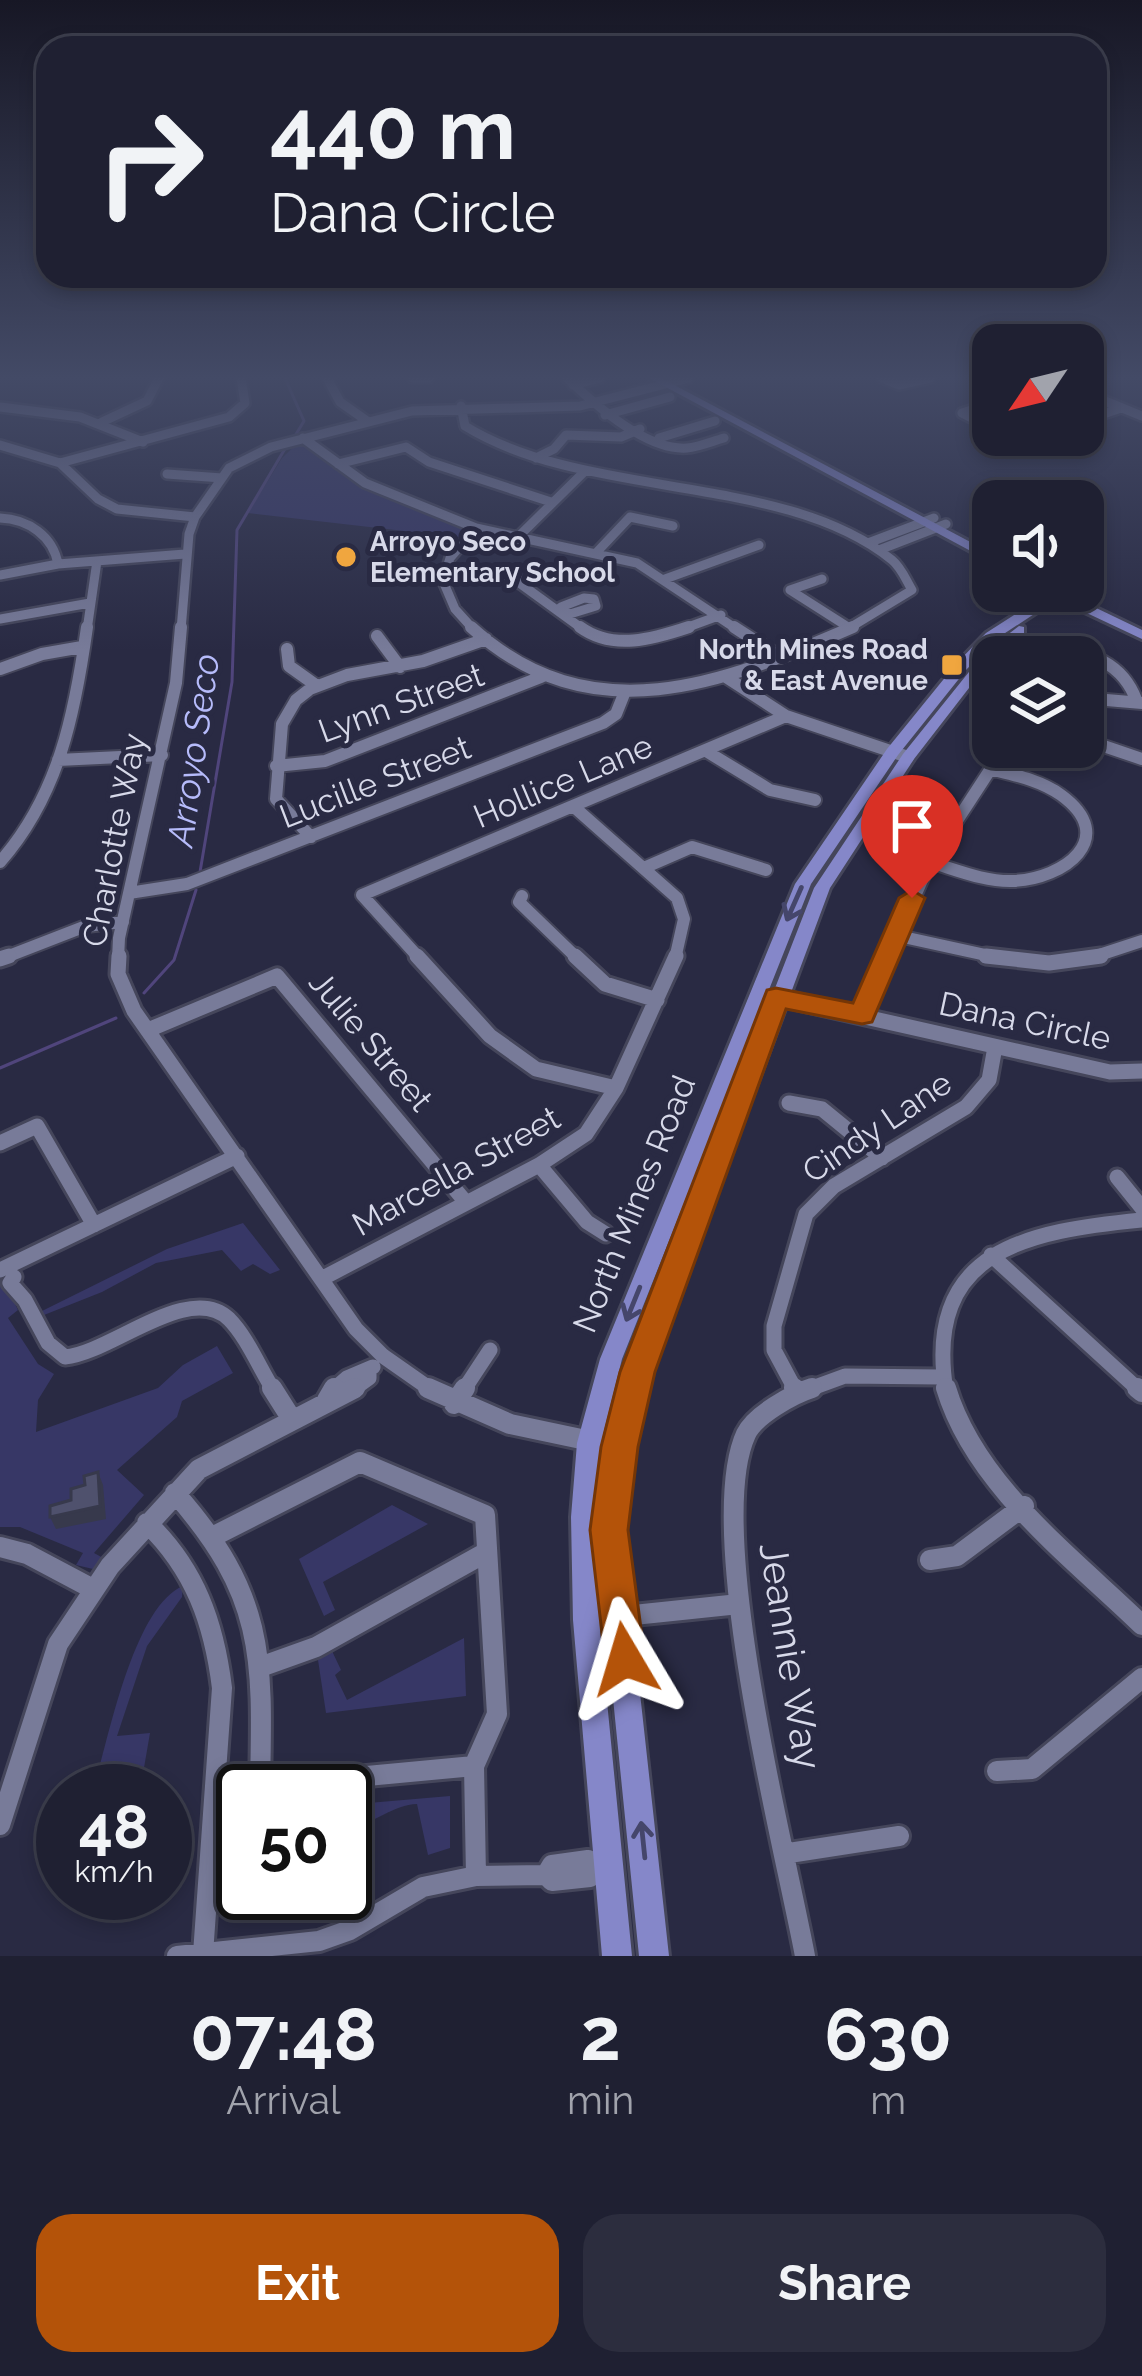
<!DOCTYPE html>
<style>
:root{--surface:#1f2032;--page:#2c2d3e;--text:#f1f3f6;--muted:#a1a3ac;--line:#3c3e4d;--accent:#b45309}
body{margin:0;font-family:Raleway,sans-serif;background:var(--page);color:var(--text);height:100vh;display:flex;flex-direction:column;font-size:45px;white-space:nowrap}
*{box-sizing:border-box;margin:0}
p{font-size:39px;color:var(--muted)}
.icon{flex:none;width:66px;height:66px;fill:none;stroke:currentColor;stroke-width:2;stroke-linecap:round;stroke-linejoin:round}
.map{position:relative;height:1956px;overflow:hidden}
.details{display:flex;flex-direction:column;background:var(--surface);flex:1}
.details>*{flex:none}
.hud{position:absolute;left:36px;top:36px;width:1071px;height:252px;border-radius:36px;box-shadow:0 6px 18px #0003,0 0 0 3px var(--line);background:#1f2032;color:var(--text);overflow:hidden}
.needle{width:78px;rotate:235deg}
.buttons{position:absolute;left:972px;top:324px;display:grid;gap:24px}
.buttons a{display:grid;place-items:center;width:132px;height:132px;border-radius:24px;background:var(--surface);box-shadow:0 6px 18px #0003,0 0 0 3px var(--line);font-size:60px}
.speed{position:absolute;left:36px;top:1764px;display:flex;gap:24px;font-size:60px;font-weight:700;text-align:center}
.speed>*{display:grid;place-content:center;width:156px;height:156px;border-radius:50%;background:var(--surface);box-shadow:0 6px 18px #0003,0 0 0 3px var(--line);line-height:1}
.speed small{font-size:30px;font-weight:400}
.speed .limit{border:6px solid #111;border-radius:18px;background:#fff;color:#111}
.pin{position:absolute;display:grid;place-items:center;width:102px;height:102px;color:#fff;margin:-123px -51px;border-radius:50% 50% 50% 0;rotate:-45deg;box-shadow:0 0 12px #0007}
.pin .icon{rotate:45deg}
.me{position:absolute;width:132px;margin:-66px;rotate:353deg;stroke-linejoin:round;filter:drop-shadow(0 0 9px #0008)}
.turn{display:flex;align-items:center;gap:42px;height:252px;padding:0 36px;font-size:54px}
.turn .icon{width:156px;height:156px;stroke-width:2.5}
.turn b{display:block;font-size:84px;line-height:102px}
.eta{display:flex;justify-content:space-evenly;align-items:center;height:204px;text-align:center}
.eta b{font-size:72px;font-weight:700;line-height:84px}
.action{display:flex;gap:24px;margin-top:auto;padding:24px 36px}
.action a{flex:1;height:138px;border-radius:36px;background:var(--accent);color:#fff;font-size:48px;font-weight:700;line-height:138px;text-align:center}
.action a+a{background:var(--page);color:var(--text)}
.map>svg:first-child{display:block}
.green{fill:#373766}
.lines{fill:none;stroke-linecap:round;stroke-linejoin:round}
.stream{stroke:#50457c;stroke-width:3}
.minor-far3-casing{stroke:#45465b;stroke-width:14}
.minor-far2-casing{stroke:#45465b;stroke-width:16}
.minor-far1-casing{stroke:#45465b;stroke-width:21}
.minor-casing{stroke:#45465b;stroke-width:26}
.major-casing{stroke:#45465b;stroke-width:6}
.minor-far3{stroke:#787b99;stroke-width:9}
.minor-far2{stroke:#787b99;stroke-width:12}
.minor-far1{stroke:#787b99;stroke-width:15}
.minor{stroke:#787b99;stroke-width:20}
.major{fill:#8587c9;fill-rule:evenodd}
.shaded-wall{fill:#37394c}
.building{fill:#4f516d;stroke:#37394c;stroke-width:3}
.oneway{stroke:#45466b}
.route{fill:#b45309;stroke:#753606;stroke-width:3}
.poi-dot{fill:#f0a63f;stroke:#292a43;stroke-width:4.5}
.labels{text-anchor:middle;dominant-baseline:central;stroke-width:10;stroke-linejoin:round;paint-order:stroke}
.far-poi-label{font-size:27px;font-weight:bold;fill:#d7d9e9;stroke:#292a43;text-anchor:start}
.street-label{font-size:33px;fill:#d7d9e9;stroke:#292a43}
.water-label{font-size:36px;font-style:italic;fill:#b6bbfa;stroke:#292a43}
.near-street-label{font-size:39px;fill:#d7d9e9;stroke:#292a43}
</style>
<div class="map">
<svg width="1142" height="1956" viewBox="0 0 1142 1956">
<rect width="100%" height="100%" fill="#292a43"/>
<!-- green -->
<path class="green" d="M303,438L365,483L476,528L465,538L248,513L282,458Z
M243,1223L280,1270L270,1274L253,1264L241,1271L222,1250L156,1263L102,1292L44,1315L42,1311L167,1249Z
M4,1281L18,1310L8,1318L38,1364L54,1374L38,1400L36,1432L158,1388L183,1365L217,1346L233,1373L182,1401L177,1417L117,1470L144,1495L94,1553L105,1559L93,1569L76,1565L83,1553L20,1527H0V1283Z
M392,1505L428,1524L323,1582L335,1610L324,1616L299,1559Z
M183,1586L182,1597L147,1646L117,1736L150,1733L140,1791H93C108,1741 133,1607 183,1586Z
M464,1638L466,1696L326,1713L318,1660L332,1651L341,1670L335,1675L347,1700Z
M450,1796V1848L428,1855L417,1804C394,1805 375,1822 351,1829L352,1836L345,1839V1805Z"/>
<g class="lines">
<!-- stream -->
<path class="stream" d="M285,378L304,421L295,436
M200,872L232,682L237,530L286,447
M144,993L174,960L196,890
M0,1068L116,1018"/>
<defs>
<path id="minor-far3" d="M327,378L340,402L367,421
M413,378H429
M567,378C594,404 646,451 687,448C699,447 713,441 724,438
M882,378L899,385L930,378
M573,385L600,378
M1083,392L1142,416
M993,403L962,413L993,429
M461,406L465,426C587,501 783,472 892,560C901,567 906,580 912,590L846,630
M0,407L80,417L143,442
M605,415L670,397
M1083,421L1121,408
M102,422L147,401L159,378
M1005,435L1020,440L1043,435
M303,438L365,483L476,528L637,563L738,630
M659,438L715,421
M0,445L60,463L98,499L117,509L195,517
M536,458L554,449L566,435L621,437L640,429
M60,463L229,417L245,403L241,378
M338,464L406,447L429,462L551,502
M167,474L222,478
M0,518C28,519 53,536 58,564
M518,537L585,471
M868,543L934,518
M879,550L946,524
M596,553L630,517L673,526
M446,570L518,582L584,630
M0,575L58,564L185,554
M665,579L759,545
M822,579L790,590L848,627
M584,598L594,599L596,606L570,614L562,611L561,607Z
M0,619L90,603
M87,630L97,561
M181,630L189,534L195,517L229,468L271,447L412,411L580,406L689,378
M474,630L455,609L443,581L450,558L476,528
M680,630L721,615"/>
<path id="minor-far2" d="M471,627C591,736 722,684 853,627
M580,627C613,651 653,639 689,627
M734,627L777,655
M377,636L400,667
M1051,648C1090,652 1123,662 1137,702
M287,649L289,666L317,686
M0,669L42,654L82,647
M977,672L993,676
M726,677L786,716L908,757
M1083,698L1142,703
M1083,739L1142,759
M706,751L770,790L815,800
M58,760L162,755
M276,766L325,761L541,677
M573,806L677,898L684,919L675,959
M311,837L276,799L282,724L296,700L310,689L347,675L423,661L486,639
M0,862C59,795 75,713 87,627
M930,862C957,870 985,882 1013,881C1064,879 1120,838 1061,795C1040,780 1014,775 990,769
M646,867L692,847L766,870
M129,893L187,884L603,723L616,714L624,694
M522,896L519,902L578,959
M894,935L1004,959
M1,959L86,926L123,922
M118,959L119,938L176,683L181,627
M420,959L362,895L786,716
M887,959L930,862L1005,747
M1087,959L1142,941"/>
<path id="minor-far1" d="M119,956L118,974L134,1011L356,1329L383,1356L433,1391
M417,956L490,1036L536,1069L616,1088
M575,956L605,984L657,1000
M986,956L1049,963L1101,956
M0,959L9,956
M772,996L1110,1072L1142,1071
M862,1015L888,956
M148,1030L277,976L464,1200
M789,1103L822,1109L882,1158
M0,1143L37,1126L94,1225
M539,1165L587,1222L606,1234
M1117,1177L1142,1208
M991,1255L1140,1391
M0,1270L237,1156
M14,1277L10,1283L25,1300L48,1343L65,1357C111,1353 189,1281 229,1319C247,1337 260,1369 274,1391
M321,1279L539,1165L586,1134L616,1088L676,956
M332,1391L347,1378L373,1367
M351,1391L369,1378V1370
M463,1391L490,1350
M796,1391L774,1350V1326L806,1214L834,1186L966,1107L989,1080L995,1047
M804,1391L845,1376L940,1377
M946,1391C923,1249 1029,1231 1142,1220"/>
<path id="minor" d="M272,1388L291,1418
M428,1388L510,1424L619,1447
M794,1388L797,1393
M946,1388C975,1485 1072,1557 1142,1625
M1137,1388L1142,1392
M327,1400L334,1388
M454,1404L465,1388
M175,1493C265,1595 263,1656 260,1786
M147,1523C195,1569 214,1623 222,1688L203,1954
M216,1535L360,1462L485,1515L497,1714L474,1766L476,1876
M0,1547L27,1554L93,1589
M930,1560L957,1556L1024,1506
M586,1620L739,1604
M263,1666L316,1647L485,1553
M997,1771L1032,1769L1142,1678
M215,1796L260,1786L474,1766
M0,1825L58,1644L110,1566L199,1469L355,1388
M789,1853L899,1836
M546,1875L552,1865L588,1860L594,1868L603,1867
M177,1956L319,1941L350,1930L423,1887L476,1876L546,1875L552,1881L590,1877L594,1868
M805,1956C784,1845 703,1527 746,1434C755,1415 793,1394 812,1388"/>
<path id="major" d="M649,378H661L993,554V563Z
M1044,591H1067L1065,593L1142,630V639L1057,599L996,639L966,670L898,755L811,884L622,1359L601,1443L595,1517L599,1620L632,1956H602L573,1620L571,1517L577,1443L600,1359L795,884L887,749L956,664L986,633L1047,594Z
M1019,626L1024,627V633L993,657L914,759L830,888L650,1371L631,1447L622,1530L669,1956H639L596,1530L607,1447L626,1371L814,888L903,754L985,652Z"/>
</defs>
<!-- minor-far3 casing -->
<use href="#minor-far3" class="minor-far3-casing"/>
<!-- minor-far2 casing -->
<use href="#minor-far2" class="minor-far2-casing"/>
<!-- minor-far1 casing -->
<use href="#minor-far1" class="minor-far1-casing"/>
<!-- minor casing -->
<use href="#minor" class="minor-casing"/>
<!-- major casing -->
<use href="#major" class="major-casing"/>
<!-- minor-far3 -->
<use href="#minor-far3" class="minor-far3"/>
<!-- minor-far2 -->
<use href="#minor-far2" class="minor-far2"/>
<!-- minor-far1 -->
<use href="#minor-far1" class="minor-far1"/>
<!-- minor -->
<use href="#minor" class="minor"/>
<!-- major -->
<use href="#major" class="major"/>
</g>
<!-- shaded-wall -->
<path class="shaded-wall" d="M98,1472L103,1485L106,1519L56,1529L50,1517L100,1506Z"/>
<!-- building -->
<path class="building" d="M98,1472L100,1506L50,1517V1506L71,1500V1489L85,1485L84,1476Z"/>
<!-- one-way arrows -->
<defs><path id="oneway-shaft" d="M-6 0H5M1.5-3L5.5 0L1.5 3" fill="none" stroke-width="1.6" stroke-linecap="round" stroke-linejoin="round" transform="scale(3)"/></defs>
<g class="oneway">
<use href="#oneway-shaft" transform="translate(794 904) rotate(114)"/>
<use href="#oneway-shaft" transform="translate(633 1304) rotate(112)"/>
<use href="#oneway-shaft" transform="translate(643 1840) rotate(-96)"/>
</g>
<!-- sky -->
<linearGradient id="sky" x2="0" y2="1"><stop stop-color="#171725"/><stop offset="0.58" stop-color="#434a66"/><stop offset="1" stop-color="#434a66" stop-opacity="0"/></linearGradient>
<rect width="1142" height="651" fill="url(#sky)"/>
<!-- route -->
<path class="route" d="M912,890L925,898L872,1022L862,1024L786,1009L655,1372L638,1447L628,1530L645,1659L639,1673L625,1679L611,1673L605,1659L590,1530L601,1447L620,1372L767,990L776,988L853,1003L899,898Z"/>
<!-- markers -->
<g class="poi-dot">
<circle cx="346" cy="557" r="12"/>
<rect x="940" y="653" width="24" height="24" rx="6"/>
</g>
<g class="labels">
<!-- far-poi labels -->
<g class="far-poi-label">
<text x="370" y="541">Arroyo Seco<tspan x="370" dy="31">Elementary School</tspan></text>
<text x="928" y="649" text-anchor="end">North Mines Road<tspan x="928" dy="31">&amp; East Avenue</tspan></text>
</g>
<!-- street labels -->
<g class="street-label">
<text transform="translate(401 703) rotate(-20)">Lynn Street</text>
<text transform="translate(563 781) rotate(-23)">Hollice Lane</text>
<text transform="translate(375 782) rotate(-21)">Lucille Street</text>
<text transform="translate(114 840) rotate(-79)">Charlotte Way</text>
<text transform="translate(1025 1021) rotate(12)">Dana Circle</text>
<text transform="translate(371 1041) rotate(50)">Julie Street</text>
<text transform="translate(877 1127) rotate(-34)">Cindy Lane</text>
<text transform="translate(456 1171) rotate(-29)">Marcella Street</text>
<text transform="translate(634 1204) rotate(-68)">North Mines Road</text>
</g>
<!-- water labels -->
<g class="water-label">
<text transform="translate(193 750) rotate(-82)">Arroyo Seco</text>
</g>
<!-- near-street labels -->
<g class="near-street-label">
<text transform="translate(791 1656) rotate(81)">Jeannie Way</text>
</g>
</g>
</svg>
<div class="buttons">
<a><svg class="needle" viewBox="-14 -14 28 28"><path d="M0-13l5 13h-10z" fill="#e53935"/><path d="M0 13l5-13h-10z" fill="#a1a3ac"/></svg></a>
<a><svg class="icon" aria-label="sound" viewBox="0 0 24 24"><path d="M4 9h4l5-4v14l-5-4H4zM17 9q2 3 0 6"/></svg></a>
<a><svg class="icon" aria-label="layers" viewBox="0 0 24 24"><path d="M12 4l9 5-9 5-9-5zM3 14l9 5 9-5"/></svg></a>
</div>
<div class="speed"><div>48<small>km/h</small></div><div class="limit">50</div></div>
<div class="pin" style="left:912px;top:898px;background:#d93025"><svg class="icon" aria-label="arrive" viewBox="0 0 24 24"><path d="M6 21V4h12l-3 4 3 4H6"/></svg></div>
<svg class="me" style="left:625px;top:1659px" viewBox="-20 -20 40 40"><path d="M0-17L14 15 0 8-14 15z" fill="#b45309" stroke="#fff" stroke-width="4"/></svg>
<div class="hud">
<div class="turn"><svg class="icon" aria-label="right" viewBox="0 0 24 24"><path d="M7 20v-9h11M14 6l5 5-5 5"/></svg><div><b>440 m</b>Dana Circle</div></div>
</div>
</div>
<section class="details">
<div class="eta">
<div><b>07:48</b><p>Arrival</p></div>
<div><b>2</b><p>min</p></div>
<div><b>630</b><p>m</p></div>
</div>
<div class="action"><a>Exit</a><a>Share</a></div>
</section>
